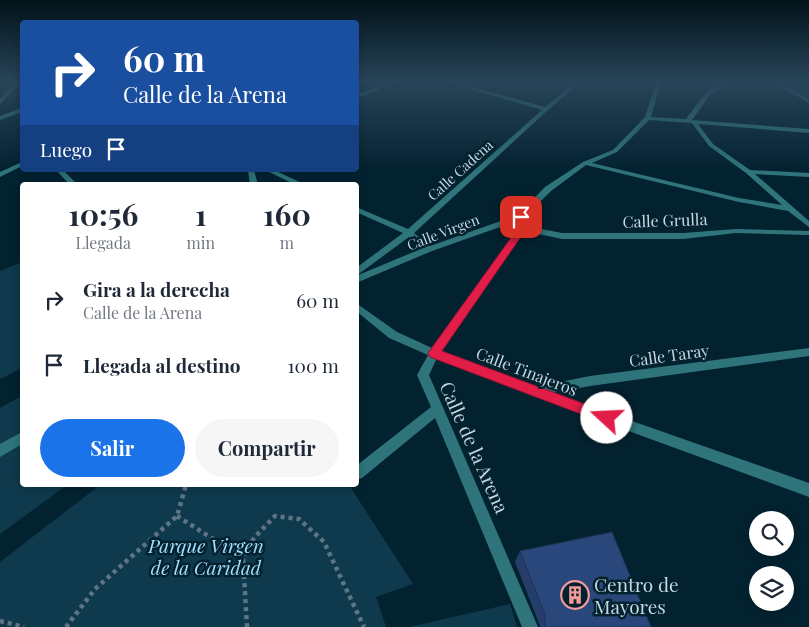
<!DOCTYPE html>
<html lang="es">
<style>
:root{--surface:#fff;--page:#f6f6f7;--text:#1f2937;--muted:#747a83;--accent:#1a73e8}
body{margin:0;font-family:"Playfair Display",serif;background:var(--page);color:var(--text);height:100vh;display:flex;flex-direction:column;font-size:19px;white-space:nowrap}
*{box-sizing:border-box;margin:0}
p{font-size:16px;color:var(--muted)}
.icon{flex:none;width:28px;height:28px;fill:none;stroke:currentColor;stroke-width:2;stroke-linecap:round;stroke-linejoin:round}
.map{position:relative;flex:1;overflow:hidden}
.sheet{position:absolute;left:20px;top:182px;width:339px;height:305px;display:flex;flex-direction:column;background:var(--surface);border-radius:5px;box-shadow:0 2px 8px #0003}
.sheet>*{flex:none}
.guide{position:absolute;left:20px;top:20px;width:339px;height:152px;border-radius:5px;box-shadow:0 2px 8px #0003;background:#1a4fa0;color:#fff;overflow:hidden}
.tools{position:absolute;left:749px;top:511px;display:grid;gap:10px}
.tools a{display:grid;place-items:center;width:45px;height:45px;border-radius:50%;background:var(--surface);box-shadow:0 2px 8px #0003;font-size:25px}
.pin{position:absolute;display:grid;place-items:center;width:42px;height:42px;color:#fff;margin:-21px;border-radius:10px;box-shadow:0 2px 8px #0006}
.me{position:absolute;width:55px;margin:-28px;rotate:290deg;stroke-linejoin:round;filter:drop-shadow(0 0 4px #0008)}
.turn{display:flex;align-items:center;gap:18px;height:105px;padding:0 20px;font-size:22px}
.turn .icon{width:65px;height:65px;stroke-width:2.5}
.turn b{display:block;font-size:35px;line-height:42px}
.then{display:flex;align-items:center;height:48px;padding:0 20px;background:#0003;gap:10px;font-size:19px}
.eta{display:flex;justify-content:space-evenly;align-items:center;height:85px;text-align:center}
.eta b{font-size:30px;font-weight:700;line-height:35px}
.cta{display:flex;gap:10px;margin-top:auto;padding:10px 20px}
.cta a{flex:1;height:58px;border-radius:30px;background:var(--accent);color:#fff;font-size:20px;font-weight:700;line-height:58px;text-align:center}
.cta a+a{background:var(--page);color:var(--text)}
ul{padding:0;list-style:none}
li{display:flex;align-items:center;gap:15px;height:65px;padding:0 20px}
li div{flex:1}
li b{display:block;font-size:19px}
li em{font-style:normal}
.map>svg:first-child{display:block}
.green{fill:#0f3a4d}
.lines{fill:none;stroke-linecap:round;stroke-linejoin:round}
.path{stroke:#5e7683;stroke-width:4.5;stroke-dasharray:4 4;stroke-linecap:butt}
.minor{fill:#2e747a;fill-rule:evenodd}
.tertiary{fill:#2e747a;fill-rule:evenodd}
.wall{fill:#243d6a}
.building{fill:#2a477b;stroke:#1d3256}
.route{fill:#e11d48;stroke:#92132f}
.labels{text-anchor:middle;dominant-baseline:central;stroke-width:5;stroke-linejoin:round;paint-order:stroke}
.far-street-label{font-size:14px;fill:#c7d7e1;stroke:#032230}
.street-label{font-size:16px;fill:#c7d7e1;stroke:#032230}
.near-street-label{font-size:19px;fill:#c7d7e1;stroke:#032230}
.near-park-label{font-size:19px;font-style:italic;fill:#a3defe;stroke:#032230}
.near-poi-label{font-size:19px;fill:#c7d7e1;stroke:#032230;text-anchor:start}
</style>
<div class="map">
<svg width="809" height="627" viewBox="0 0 809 627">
<rect width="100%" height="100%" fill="#032230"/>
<!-- green -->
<path class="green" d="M22,262V368L0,379V271Z
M22,396V485H67L0,534V408Z
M100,485H349L413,584L376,597L386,627H0V562Z
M510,604L517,627H409Z"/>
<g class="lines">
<!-- path -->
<path class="path" d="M177,516L243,558
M0,621L24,627
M66,627L95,589L177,516L186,485
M247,627L243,558L254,538L275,516L299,519L324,542L364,627"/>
<!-- minor -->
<path class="minor" d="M16,82H21L0,104V99Z
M391,82H398L356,99V95Z
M446,82H454L545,107L576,82H581L548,110L414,233L430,246L518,215L545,187L583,162L613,150L645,117L656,82H661L651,117L686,119C697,105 710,82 729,82L710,95L692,120L809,129V133L698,124L713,144L750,170L809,173V177L755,174L809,221V227L788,211L739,202L586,165L551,191L525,217L526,226L562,233H683L736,229L809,231V235L736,233L683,239H562L524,231L441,351L535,387L590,376L809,348V356L590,386L552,393L809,483V497L530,395L437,358L429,375L538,627H522L435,418L362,478L356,480V466L431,407L417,375L428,355L389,338L356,311V303L397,332L432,348L518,228L517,221L432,251L356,283V276L423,248L409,237L356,276V268L403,233L356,212V207L408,229L542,110ZM649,120L692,123L709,146L746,173L782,205L739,198L592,163L617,152Z
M773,82H779L809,99V103Z
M22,108V112L0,120V116Z
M56,170H63L78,185H70Z
M248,170H254L258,185H250Z
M265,170H274L306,185H296Z
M22,432V444L0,457V444Z"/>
<!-- tertiary -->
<path class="tertiary" d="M22,162V166L0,177V172Z"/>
</g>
<!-- wall -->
<path class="wall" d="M807,82H809V99L801,92Z
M520,551L651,627H539L540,626L515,562Z"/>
<!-- building -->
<path class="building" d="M612,532L651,627H546L544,620L546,617L520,551Z"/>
<!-- sky -->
<linearGradient id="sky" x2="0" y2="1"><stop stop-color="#02131a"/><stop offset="0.48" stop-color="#284459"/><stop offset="1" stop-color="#284459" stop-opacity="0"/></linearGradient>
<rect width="809" height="170" fill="url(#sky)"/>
<!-- route -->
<path class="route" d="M518,215L526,217L527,228L442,351L612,414L614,418L612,422H602L430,357L428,353L518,228Z"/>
<!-- icons -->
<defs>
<symbol id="building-ring" viewBox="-11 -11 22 22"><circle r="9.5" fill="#032230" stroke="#f59b9b" stroke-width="1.5"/><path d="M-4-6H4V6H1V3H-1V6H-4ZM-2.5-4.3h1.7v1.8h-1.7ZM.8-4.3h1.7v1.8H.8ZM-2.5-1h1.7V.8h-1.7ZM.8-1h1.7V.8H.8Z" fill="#f59b9b"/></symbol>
</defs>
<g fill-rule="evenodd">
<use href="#building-ring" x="559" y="579" width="32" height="32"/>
</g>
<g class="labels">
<!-- far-street labels -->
<g class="far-street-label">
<text transform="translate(460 170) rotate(-42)">Calle Cadena</text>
<text transform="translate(443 232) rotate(-21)">Calle Virgen</text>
</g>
<!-- street labels -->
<g class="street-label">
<text transform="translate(665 220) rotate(-2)">Calle Grulla</text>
<text transform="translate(669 355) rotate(-8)">Calle Taray</text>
<text transform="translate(527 371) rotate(21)">Calle Tinajeros</text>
</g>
<!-- near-street labels -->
<g class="near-street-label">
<text transform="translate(475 447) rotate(66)">Calle de la Arena</text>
</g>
<!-- near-park labels -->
<g class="near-park-label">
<text x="206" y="545">Parque Virgen<tspan x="206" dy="22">de la Caridad</tspan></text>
</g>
<!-- near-poi labels -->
<g class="near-poi-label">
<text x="594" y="584">Centro de<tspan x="594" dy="22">Mayores</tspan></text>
</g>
</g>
</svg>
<div class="tools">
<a><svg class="icon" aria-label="search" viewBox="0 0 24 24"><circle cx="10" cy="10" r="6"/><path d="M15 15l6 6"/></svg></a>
<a><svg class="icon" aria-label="layers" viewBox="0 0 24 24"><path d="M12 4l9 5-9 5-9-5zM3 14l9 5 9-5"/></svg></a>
</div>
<div class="pin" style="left:521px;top:217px;background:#d93025"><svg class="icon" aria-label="arrive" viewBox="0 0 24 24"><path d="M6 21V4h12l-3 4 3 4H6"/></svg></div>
<svg class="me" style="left:607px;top:418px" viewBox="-20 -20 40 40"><circle r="19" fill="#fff"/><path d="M0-13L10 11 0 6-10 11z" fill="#e11d48"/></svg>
<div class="guide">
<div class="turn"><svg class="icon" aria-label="right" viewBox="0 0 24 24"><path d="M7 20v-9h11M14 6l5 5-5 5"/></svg><div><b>60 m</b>Calle de la Arena</div></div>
<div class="then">Luego<svg class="icon" aria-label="arrive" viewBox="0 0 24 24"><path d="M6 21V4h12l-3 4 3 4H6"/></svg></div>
</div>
<section class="sheet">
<div class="eta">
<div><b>10:56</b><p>Llegada</p></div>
<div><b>1</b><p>min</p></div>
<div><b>160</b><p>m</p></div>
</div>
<ul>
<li><svg class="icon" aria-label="right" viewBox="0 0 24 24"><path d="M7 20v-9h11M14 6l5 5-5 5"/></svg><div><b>Gira a la derecha</b><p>Calle de la Arena</p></div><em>60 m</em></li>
<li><svg class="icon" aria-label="arrive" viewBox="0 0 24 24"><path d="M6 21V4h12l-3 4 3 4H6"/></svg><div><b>Llegada al destino</b></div><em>100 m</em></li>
</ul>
<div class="cta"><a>Salir</a><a>Compartir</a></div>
</section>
</div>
